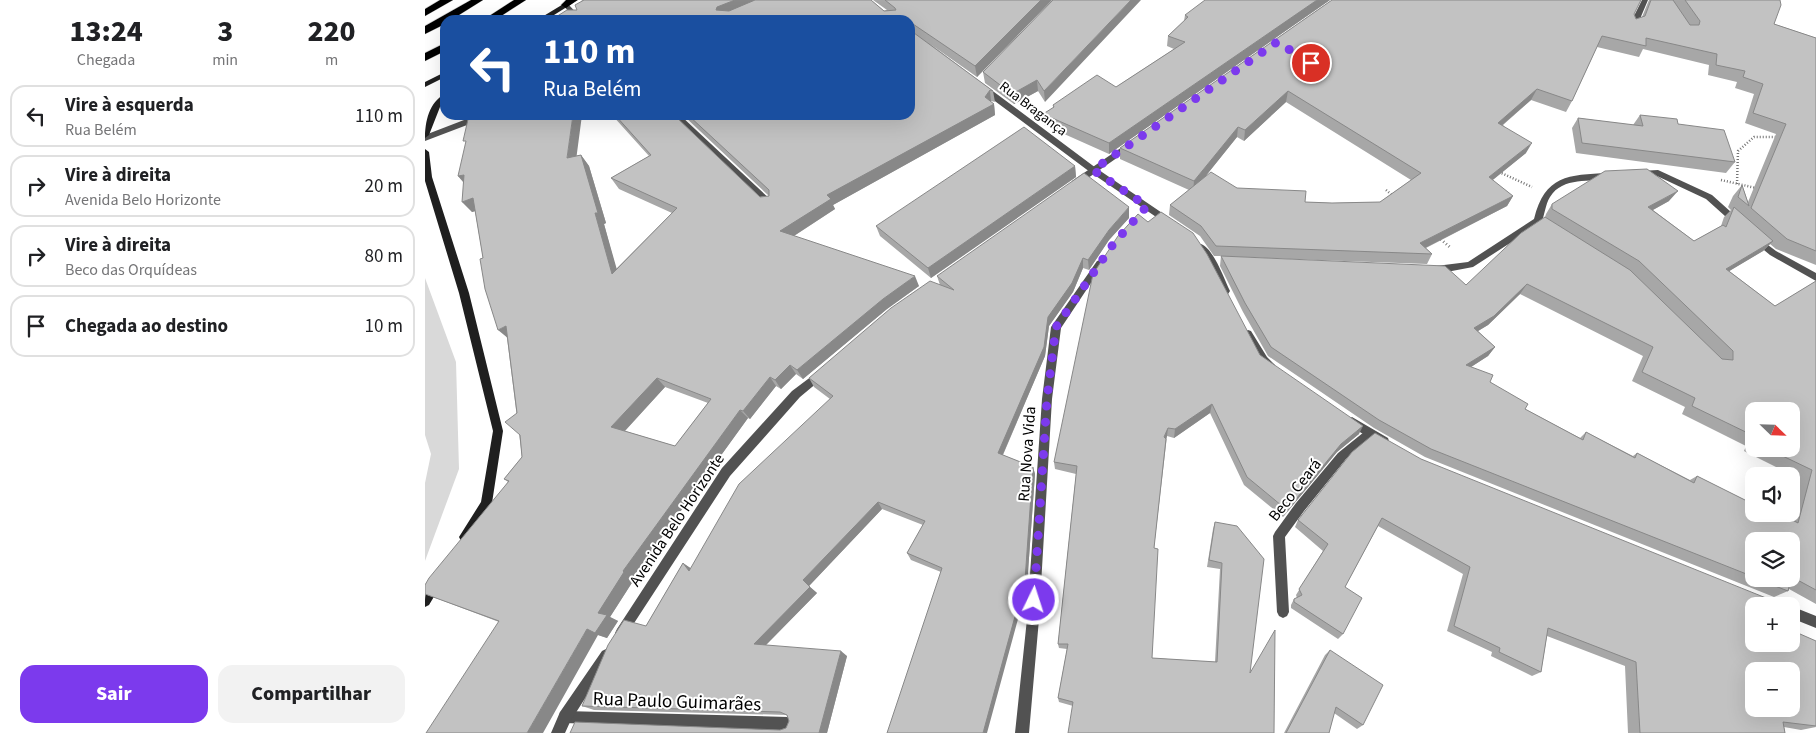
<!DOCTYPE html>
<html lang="pt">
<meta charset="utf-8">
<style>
:root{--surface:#fff;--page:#f2f2f2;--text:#202124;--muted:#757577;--line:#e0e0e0;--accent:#7c3aed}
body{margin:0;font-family:"Source Sans 3",sans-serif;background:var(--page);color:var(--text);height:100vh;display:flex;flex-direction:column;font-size:19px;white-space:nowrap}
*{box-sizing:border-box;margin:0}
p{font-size:16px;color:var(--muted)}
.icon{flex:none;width:28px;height:28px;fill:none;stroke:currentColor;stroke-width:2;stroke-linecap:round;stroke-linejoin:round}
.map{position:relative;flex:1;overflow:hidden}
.drawer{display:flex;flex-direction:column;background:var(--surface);width:425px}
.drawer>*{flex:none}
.hud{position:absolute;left:15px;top:15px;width:475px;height:105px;border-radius:15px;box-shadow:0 5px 20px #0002;background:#1a4fa0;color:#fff;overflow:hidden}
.needle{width:32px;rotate:113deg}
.buttons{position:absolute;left:1320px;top:402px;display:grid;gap:10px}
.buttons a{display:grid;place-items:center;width:55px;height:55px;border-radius:10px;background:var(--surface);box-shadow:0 5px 20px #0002;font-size:25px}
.pin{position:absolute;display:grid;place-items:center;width:42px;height:42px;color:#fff;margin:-21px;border:2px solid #fff;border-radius:50%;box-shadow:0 1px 5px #0007}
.me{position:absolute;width:55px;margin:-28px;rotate:4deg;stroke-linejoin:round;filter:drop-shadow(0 0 4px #0008)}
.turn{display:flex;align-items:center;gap:18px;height:105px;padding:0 20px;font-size:22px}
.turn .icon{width:65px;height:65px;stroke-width:2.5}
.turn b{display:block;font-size:35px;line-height:42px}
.eta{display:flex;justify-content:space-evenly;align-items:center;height:85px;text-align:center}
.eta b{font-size:30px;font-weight:800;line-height:35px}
.button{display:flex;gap:10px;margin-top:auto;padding:10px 20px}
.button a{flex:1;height:58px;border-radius:15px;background:var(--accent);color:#fff;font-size:20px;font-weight:800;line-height:58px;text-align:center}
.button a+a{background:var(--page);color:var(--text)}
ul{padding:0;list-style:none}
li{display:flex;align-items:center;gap:15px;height:62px;margin:0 10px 8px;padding:0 10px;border:2px solid var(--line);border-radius:15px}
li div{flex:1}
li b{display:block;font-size:19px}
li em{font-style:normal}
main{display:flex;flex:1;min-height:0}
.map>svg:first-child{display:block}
.green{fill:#d9d9d9}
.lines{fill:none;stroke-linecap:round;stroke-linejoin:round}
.motorway-casing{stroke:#dbdbdb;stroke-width:1}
.path-far1{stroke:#747474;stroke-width:2.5;stroke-dasharray:1 2;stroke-linecap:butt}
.path{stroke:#747474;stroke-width:3;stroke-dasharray:1 2.5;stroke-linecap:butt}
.service{fill:#525252;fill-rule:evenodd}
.minor{fill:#525252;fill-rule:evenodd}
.tertiary{fill:#525252;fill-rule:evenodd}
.secondary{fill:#1f1f1f;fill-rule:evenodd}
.motorway{fill:#000;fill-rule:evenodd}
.wall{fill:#a7a7a7;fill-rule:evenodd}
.shaded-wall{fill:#888}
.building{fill:#c2c2c2;stroke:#888;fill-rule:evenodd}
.route{stroke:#7c3aed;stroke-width:9;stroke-dasharray:0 16.2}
.labels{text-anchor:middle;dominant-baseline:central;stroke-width:4;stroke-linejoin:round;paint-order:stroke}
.far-street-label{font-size:14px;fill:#000;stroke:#fff}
.street-label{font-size:16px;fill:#000;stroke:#fff}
.near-street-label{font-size:19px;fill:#000;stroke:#fff}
</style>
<main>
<section class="drawer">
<div class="eta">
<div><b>13:24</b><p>Chegada</p></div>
<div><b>3</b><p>min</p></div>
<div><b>220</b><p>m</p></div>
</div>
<ul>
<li><svg class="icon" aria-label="left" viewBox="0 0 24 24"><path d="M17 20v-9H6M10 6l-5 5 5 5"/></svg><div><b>Vire à esquerda</b><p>Rua Belém</p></div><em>110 m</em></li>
<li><svg class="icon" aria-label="right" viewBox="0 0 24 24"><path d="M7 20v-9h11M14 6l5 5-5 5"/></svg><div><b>Vire à direita</b><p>Avenida Belo Horizonte</p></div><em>20 m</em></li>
<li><svg class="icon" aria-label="right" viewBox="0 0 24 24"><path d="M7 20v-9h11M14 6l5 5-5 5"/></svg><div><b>Vire à direita</b><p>Beco das Orquídeas</p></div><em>80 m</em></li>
<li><svg class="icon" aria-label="arrive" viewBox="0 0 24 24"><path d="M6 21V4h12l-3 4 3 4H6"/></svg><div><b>Chegada ao destino</b></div><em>10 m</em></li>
</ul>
<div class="button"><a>Sair</a><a>Compartilhar</a></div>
</section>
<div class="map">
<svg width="1391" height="733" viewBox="0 0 1391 733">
<rect width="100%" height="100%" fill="#fff"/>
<!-- green -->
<path class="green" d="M0,278L31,362L34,469L0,561V483L6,454L0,435Z"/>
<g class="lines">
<defs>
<path id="motorway" d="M15,0H28L0,16V9Z
M46,0H58L26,20H20V24L0,34V26Z
M89,0H101L70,20H58Z
M141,0H152L141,8L136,5Z
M20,43V51L0,61V53Z"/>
</defs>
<!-- motorway casing -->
<use href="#motorway" class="motorway-casing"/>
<!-- path-far1 -->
<path class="path-far1" d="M1074,172L1107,187
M1296,180L1331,188
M1312,184L1313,151L1329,137H1355
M961,190L967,195"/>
<!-- path -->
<path class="path" d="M966,194L968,196
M1013,237L1026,248"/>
<!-- service -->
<path class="service" d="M1217,0H1223L1212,26L1205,28L1204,26Z
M1233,170L1287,195L1316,221L1317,223L1316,225H1310L1281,199L1232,176L1215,177L1211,174L1215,171Z
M1183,173L1187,176L1186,178C1165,183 1138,176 1125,197C1120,205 1120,215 1116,223L1048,267L1011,274L1008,273L1006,270L1011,266L1043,262L1109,219C1120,175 1143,175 1183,173Z
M1331,236L1351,251L1391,273V281L1345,255L1328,241L1327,239Z
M944,428L948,430L949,433L948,436L921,459L879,511L860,537L864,612L862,616L858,618L854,616L852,612L848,536L850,532L871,503L913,453Z
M140,711L363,717L368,719L370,724L368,729L363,731L140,723L135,722L134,717L135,712Z"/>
<!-- minor -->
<path class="minor" d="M139,4H143L158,20H150L139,6Z
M555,86H561L671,168L746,219L747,221L746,223H740L665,172L555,90Z
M52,115H64L63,117L0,141V135Z
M246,115H255L348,202L349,204L348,206H342Z
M776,244C789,249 799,279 805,291L803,294H797L782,263L772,247Z
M675,260L680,263L678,265L636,328L627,399L614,619L604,733H590L602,619L617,399L626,327L672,261Z
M823,330L826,331L842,357L850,365L849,368C834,372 824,344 818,334L820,331Z
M927,417L963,438L964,441L963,444L959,446L955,444L923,425L922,422L923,419Z
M1365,606H1366L1391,616V628L1366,618Z"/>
<!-- tertiary -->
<path class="tertiary" d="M706,141L710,144L709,146L653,185H647V181Z
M395,370L399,371L400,374L399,377L375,397L305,476L200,637L196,639L192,637L190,633L192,629L297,468L367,391Z
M181,649L185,651L187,655L185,659L145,722L140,733H126L135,712L177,651Z"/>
<!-- secondary -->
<path class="secondary" d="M145,0H153L121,20H112Z
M20,72V77L0,87V82Z
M20,94V102L15,107L4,135L0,138C0,122 4,102 20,94Z
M0,149L4,152L7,177L44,293L78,431L67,503L44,541L40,542L36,541L34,537L56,502L68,431L34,293L0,181Z
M10,579L14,581L16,585L4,605L0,607C0,596 0,584 10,579Z"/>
<!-- motorway -->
<use href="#motorway" class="motorway"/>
</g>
<!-- wall -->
<path class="wall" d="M157,0H446L459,11L462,10L448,0H627L552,77L505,44L568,91L570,102L566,101V102L569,104L570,115L408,205L410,209L369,236L494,286L462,309L378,379L371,374L356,389L351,386L325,419L323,418L208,577L210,578L185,617L193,621L182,638L173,635L74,622L0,594L83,482L79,479L97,457L82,338L58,258L50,211L47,212L38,182L33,176L156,155L164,166L181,223L179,224L191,269L247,213L194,189L186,178L224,156L187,115H249L335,197L344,196L258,115H485V20H126L152,10ZM240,387L283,403L250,446L200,431Z
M628,0L620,102L613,91L589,104L560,83L558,72Z
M905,0L684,154L619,125L618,114L628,108V105L691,87L749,49L742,46L743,36L759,21L760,15Z
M907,0L1209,14L1211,19L1217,17L1224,0H1355L1349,24L1391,38V265L1351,249L1345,244L1338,251L1304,271L1350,306L1391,281V604L1364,589L1363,591L1349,597L1000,457L949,428L843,356L818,312L795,266L796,256H789L775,236L744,215L745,205L764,190L695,159V148ZM1172,47L1214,57L1218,49L1284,65L1283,75L1312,82L1310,88L1329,94L1320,123L1351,134L1323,202L1317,185L1308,196L1303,207L1306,210L1299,217L1296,226L1269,241L1228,210L1244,201L1127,204L1121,214L1120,217L1041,285L811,257L1002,264L1007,254L1001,248L1082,206L1088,196L1067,180L1101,153L1078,125L1106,100L1141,112L1147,101ZM861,102L986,180L955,202L907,203L880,202L812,188L778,179L812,137L819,141ZM1095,294L1218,356L1207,381L1260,407L1257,414L1321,446L1319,451L1373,478L1366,504V514H1363L1362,517L1329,514V501L1325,503L1272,476L1265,480L1212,453L1208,456L1161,432L1155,438L1100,409L1046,367L1063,356L1070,347L1053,331L1063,325ZM1329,411L1366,449H1329ZM1329,541L1366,579H1329Z
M1215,115L1253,124L1310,162L1301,173L1151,153L1147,128L1153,118L1208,125Z
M650,166L651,177L506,278L455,236L451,226Z
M704,218L684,240L664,270L658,268L648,292L624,326L620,356L578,455L608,467L610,474L602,586L516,572L486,560L482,553L498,525L457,509L384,586L392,593L341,645L422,656L402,733L355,730L361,728L364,721L362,715L169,710L157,706L221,626L258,563L266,569L405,399L389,387L384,378L515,285L512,276Z
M835,355L934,434L912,452L858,517L819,485L785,413L749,438L742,436L729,548L727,658L790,662L795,569L782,567L788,529L790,522L825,672L849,733L648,706L634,702L633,698L642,649L634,648L633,644L651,474L630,469L629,462Z
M996,459L1329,606L1391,727L1376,730L1359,727L1360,733H1203L1200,666L1122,636L1116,672L1107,676L1066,656L1067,652L1022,631L1038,574L953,526L920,587L918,634L913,639L866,608V605L869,599L872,598L871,595L898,551L870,527L873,520Z
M905,650L938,725L932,729L909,713L904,733H859L900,655Z"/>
<!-- shaded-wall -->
<path class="shaded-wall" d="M310,0H341L297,18L291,10L292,7Z
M616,0H627L552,77L550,66Z
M706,0H716L620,102L619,91Z
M892,0H905L684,154V143Z
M612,80L613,91L589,104L587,94Z
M1112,89L1106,100L1068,133L1073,123Z
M565,90L566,101L563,107L569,104L570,115L408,205L410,209L361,241L355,231L402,195L560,97Z
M863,91L861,102L819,141L820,130Z
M148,115H157L150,168L142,158Z
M813,127L812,137L768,192L769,181Z
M1107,143L1101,153L1058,188L1064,177Z
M156,155L164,166L181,223L179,224L196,284L187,274L170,213Z
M650,166L651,177L506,278L503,268Z
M39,175L43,187L33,176Z
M1253,191L1244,201L1215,217L1223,207Z
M1088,196L1082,206L990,253L995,243Z
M48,198L58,209L47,212L37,202Z
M704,207V218L684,240L664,270L663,260L684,230Z
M1348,241L1338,251L1291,279L1301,269Z
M658,258V268L648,292L624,326L620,356L575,461L573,453L623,317Z
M490,276L494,286L462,309L378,379L372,370L458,299Z
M1102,284L1095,294L1063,325L1043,337L1049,328Z
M81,326L84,339L73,330Z
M1070,347L1063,356L1035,374L1041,365Z
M365,365L371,374L356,389L350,380Z
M345,377L351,386L325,419L318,411Z
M232,378L240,387L196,435L186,427Z
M787,404L785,413L749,438L750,429Z
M315,410L323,418L208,577L210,578L185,617L193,621L182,638L173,635L118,733H102L162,629L198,571Z
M938,426L934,434L912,452L858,517L862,510L916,444Z
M743,428L742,436L739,445V437Z
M608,467L610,474L602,586L562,733H558Z
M453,502L457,509L384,586L378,580Z
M258,563L267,569L264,571Z
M385,587L392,593L337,649L329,644Z
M416,651L422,656L402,733H394Z"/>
<!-- building -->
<path class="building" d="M159,0H310L292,7L291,10L304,11L330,0H446L459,11L471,10L470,8L460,0H616L550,66L485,22V20H483L481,19V20H126L142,10H152L150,5Z
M628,0H706L619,91L612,80L587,94L558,72Z
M780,0H892L684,143L618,114L629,107L628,105L672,75L691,87L760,42L743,36L763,17L760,15Z
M907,0H1216L1209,14L1211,19L1220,16L1226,0H1248L1265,25H1274L1275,21L1260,0H1355L1356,5L1349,24L1391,38V251L1362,239L1326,208L1361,124L1328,113L1338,84L1318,77L1320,71L1291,65L1292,54L1221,38V46L1177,36L1147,101L1112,89L1073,123L1107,143L1064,177L1088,196L995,243L1007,254L791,246L776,226L745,205L786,172L812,188L881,191L880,202L907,203L955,202L996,173L863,91L820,130L813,127L769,181L695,148Z
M485,30L568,91L565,90L560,97L569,104L402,195L406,199L355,231L490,276L458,299L372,370L365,365L350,380L345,377L318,411L315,410L198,571L199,572L173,613L182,615L170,633L162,629L102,733H1L74,621L0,594V585L4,578L84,481L79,479L97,457L95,435L80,422L92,413L81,326L73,330L60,289L55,259L58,258L48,198L37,202L39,175L33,176L41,141H38L44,115H148L142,158L156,155L173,213H170L187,274L252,208L186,178L226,155L190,115H249L335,197L344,196V190L263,115H485ZM232,378L286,399L250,446L186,427Z
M1215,115L1252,119L1253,124L1299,130L1310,162L1157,143L1153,118L1218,126Z
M599,127L650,166L503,268L451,226Z
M1222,169L1253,191L1223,207L1269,241L1298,225L1301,227L1309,207L1348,241L1301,269L1350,306L1391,281V590L1367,577L1366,579V541H1329V577L1006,449L954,420L846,347L820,303L796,256L1020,266L1041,285L1096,233L1120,217L1205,270L1297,359L1308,360V351L1214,261L1127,209V204L1180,171ZM1102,284L1228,347L1217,372L1270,398L1267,406L1329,436V411H1366V449H1343L1387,470L1373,523L1356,514H1329V503L1328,504L1272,476L1269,483L1212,453L1210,458L1161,432L1158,440L1100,409L1103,404L1065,382L1068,375L1041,365L1070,347L1049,328L1069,316Z
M659,173L704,207L684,230L663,260L658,258L647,283L623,317L619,347L573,453L608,467L600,580L558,733H462L517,568L482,553L500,521L453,502L378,580L385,587L329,644L416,651L394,733H145L150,722L355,730L361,728L364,721L362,715L355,712L157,706L183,645L199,620L221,626L258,563L264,571L314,484L408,396L384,378L466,308L505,281L529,290L512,276Z
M1317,185L1324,206L1313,197Z
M736,212L768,233L782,254L835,355L938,426L916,444L862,510L822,477L787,404L750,429L743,428L739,437L741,439L729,548L733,549L727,658L792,662L797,563L784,560L790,522L812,526L839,559L825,673L850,630L849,733H643L648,702L633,698L643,644H633L652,466L629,462L668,274L693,236L713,214L723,222Z
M950,433L996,459L1351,602H1360L1359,606H1329V644H1366V630L1391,641V726L1358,722L1360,733H1215L1211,662L1123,628L1116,672L1074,652L1075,648L1029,626L1045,567L957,518L920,587L937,598L918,634L869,602V599L877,595L874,589L903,544L873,520L927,452ZM1329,671H1366V709H1329Z
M1332,579H1366L1363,591Z
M905,650L958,685L938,725L911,707L904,733H861Z"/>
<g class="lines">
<!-- route -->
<path class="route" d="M609,600L622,399L631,327L689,243L722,206L668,170L852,42L886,63"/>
</g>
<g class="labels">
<!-- far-street labels -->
<g class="far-street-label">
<text transform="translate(608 109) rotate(37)">Rua Bragança</text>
</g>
<!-- street labels -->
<g class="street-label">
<text transform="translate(602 454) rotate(-86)">Rua Nova Vida</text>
<text transform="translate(870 490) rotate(-52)">Beco Ceará</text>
<text transform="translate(252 520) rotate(-56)">Avenida Belo Horizonte</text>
</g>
<!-- near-street labels -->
<g class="near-street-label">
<text transform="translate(252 702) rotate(2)">Rua Paulo Guimarães</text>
</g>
</g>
</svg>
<div class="buttons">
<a><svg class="needle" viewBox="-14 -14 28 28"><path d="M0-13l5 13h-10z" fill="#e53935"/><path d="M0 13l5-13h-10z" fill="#757577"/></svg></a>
<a><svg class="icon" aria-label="sound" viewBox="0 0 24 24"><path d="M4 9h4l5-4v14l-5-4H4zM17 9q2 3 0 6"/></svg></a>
<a><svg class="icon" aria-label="layers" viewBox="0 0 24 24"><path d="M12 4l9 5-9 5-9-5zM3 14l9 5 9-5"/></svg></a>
<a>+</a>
<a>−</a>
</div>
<div class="pin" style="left:886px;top:63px;background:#d93025"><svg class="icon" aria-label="arrive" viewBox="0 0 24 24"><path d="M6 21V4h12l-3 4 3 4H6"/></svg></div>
<svg class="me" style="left:609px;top:600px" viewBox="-20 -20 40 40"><circle r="17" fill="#7c3aed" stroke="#fff" stroke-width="3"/><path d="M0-11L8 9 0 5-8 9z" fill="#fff"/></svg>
<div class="hud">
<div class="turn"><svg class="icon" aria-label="left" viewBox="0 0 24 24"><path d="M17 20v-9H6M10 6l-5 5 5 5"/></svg><div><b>110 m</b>Rua Belém</div></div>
</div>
</div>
</main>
